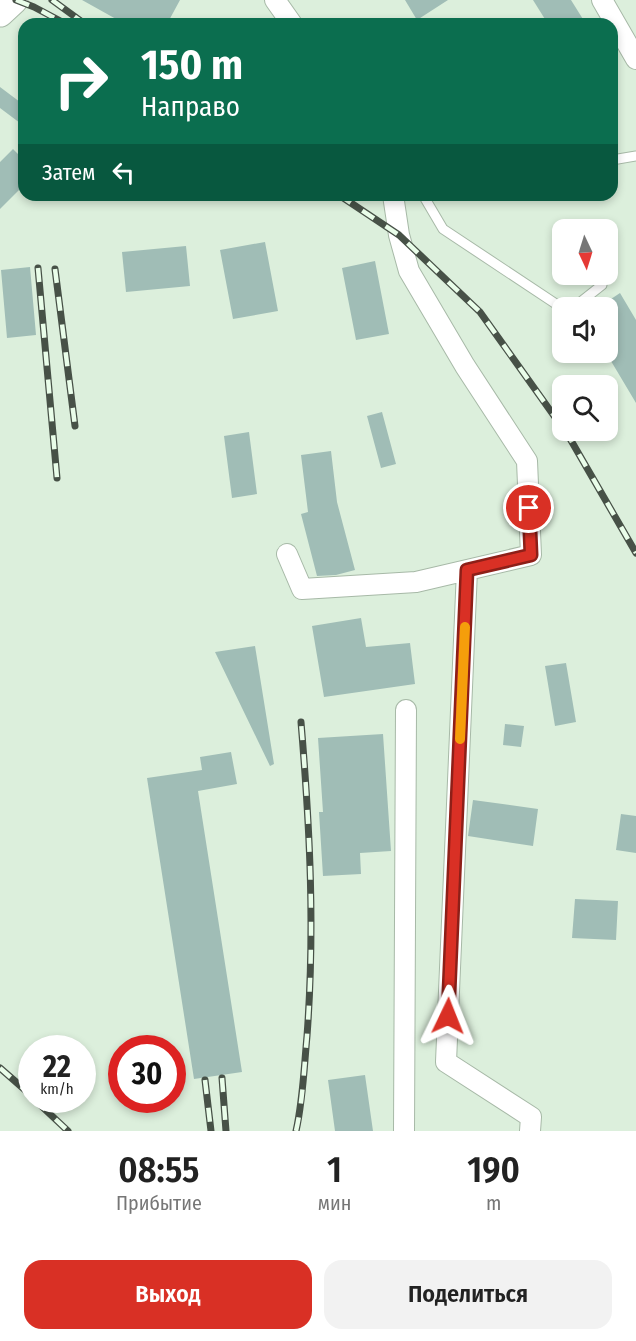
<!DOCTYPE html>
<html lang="ru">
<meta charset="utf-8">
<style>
:root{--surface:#fff;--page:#f2f2f2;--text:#222;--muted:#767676;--accent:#d93025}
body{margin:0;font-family:"Fira Sans Condensed",sans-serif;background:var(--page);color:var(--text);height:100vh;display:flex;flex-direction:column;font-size:22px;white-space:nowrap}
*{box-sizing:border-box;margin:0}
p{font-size:20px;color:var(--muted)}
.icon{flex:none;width:33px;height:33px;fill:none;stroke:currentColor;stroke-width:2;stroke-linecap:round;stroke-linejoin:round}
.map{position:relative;height:1131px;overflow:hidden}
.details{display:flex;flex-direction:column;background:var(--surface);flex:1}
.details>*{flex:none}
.banner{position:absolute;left:18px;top:18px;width:600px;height:183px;border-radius:18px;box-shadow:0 3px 9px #0003;background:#0b6e4f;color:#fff;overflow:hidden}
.needle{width:39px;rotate:176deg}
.tools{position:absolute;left:552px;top:219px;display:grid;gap:12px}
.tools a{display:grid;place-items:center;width:66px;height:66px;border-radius:12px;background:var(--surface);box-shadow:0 3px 9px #0003;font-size:30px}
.speed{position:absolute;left:18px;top:1035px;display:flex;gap:12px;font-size:30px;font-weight:700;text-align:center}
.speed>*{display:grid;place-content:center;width:78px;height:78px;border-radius:50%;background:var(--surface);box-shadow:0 3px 9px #0003;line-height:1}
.speed small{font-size:15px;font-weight:400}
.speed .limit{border:9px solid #d22;background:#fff;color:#111}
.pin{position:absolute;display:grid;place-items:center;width:51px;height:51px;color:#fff;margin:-26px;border:3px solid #fff;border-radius:50%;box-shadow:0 2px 6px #0007}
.me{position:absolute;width:66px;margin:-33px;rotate:2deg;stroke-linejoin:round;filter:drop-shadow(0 0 4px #0008)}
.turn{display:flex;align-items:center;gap:21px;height:126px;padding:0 24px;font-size:27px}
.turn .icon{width:78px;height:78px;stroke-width:2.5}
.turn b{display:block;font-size:42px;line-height:51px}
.then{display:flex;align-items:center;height:57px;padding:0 24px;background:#0003;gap:12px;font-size:22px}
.eta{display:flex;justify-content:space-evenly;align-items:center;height:102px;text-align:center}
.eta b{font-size:36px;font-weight:600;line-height:42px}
.button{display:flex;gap:12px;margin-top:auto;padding:12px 24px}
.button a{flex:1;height:69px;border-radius:18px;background:var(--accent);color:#fff;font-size:24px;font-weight:600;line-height:69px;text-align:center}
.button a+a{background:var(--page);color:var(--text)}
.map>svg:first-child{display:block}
.building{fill:#a0bdb6}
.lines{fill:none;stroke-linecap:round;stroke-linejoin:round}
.lane-casing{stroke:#a7b9a7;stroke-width:11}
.street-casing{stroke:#a7b9a7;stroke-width:22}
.secondary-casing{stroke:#a7b9a7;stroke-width:29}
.lane{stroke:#fff;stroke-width:9}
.street{stroke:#fff;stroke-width:20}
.secondary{stroke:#fff;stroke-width:27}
.rail-casing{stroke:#475147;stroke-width:7}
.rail{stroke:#e9fde9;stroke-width:4.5;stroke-dasharray:14;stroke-linecap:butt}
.route-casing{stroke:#8d1f18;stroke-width:15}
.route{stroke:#d93025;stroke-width:10}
.slow{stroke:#f59e0b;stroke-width:10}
</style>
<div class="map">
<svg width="636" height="1131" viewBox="0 0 636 1131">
<rect width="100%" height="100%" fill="#dcefdc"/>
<!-- building -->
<path class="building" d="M82,0H180L167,24H125Z
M405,0H448L417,20Z
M533,0H571L586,24H548Z
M0,87L24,105V126L0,108Z
M13,149L24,160V185L0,209V162Z
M265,242L278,311L233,319L220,250Z
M186,246L190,286L126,292L122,252Z
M375,261L389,334L356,340L342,268Z
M30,267L36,335L7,338L1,270Z
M620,293L636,320V403L608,356V301Z
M382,412L396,464L381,468L367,416Z
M249,432L257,494L232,498L224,436Z
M331,451L337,502L355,570L336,575L317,576L301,514L308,512L301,455Z
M361,618L366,647L410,643L415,684L324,697L312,626Z
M255,646L274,764L270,766L215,652Z
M566,663L576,722L555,726L545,666Z
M505,724L524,726L521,747L503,745Z
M383,734L391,851L360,853L361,874L323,876L319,812H323L318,738Z
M231,752L237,784L198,791L242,1072L194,1079L147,778L202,770L200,757Z
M473,800L538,809L533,846L468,836Z
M621,814L636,816V853L616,850Z
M575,899L618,901L616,940L572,938Z
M365,1075L373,1131H335L328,1080Z"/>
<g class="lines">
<defs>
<path id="lane" d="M612,160L636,156
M423,195L443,229L562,308
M573,308L602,285"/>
<path id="street" d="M275,0L292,24
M602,0L636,59
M287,554L302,589L416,582L531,555L527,461L465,366L409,271L399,235L393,195
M467,570L446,1062L531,1117L530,1131
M404,1131L406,710"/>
<path id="secondary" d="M0,13L14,0"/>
</defs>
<!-- lane casing -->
<use href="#lane" class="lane-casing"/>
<!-- street casing -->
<use href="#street" class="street-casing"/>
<!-- secondary casing -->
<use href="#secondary" class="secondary-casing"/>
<!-- lane -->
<use href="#lane" class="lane"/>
<!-- street -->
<use href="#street" class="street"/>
<!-- secondary -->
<use href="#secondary" class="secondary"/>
<defs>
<path id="rail" d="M16,0L34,7L66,24
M52,0L85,24
M339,195L399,235L480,312L562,427
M38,268L57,478
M55,269L75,426
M565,430L636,553
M0,1068L32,1096
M222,1078L226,1131
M205,1080L211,1131
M35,1100L68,1131
M296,1131C303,1100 304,1068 307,1036C315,928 310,830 301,722"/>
</defs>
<!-- rail casing -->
<use href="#rail" class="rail-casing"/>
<!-- rail -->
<use href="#rail" class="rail"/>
</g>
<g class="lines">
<defs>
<path id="route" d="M448,1016L467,570L531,555L529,508"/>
</defs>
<!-- route casing -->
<use href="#route" class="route-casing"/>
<!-- route -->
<use href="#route" class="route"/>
<!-- slow -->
<path class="slow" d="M460,739L465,627"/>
</g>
</svg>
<div class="tools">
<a><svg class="needle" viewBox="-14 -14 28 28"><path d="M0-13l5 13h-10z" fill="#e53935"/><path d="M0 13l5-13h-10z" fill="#767676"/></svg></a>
<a><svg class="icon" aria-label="sound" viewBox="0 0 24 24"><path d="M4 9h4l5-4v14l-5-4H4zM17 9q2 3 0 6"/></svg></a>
<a><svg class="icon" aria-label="search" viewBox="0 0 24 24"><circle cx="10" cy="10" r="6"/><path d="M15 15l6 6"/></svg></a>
</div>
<div class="speed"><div>22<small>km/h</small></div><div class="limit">30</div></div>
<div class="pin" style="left:529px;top:508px;background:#d93025"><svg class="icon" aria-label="arrive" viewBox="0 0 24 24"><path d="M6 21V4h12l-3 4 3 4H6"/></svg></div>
<svg class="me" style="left:448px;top:1016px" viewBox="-20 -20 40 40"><path d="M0-17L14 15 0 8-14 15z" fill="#d93025" stroke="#fff" stroke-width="4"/></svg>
<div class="banner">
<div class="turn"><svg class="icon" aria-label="right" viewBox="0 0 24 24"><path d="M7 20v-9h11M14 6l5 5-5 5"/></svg><div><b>150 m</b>Направо</div></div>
<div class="then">Затем<svg class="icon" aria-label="left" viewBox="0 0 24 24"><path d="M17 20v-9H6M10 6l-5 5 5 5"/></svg></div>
</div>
</div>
<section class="details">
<div class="eta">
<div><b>08:55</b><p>Прибытие</p></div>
<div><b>1</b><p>мин</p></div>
<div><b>190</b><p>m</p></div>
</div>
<div class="button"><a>Выход</a><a>Поделиться</a></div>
</section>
